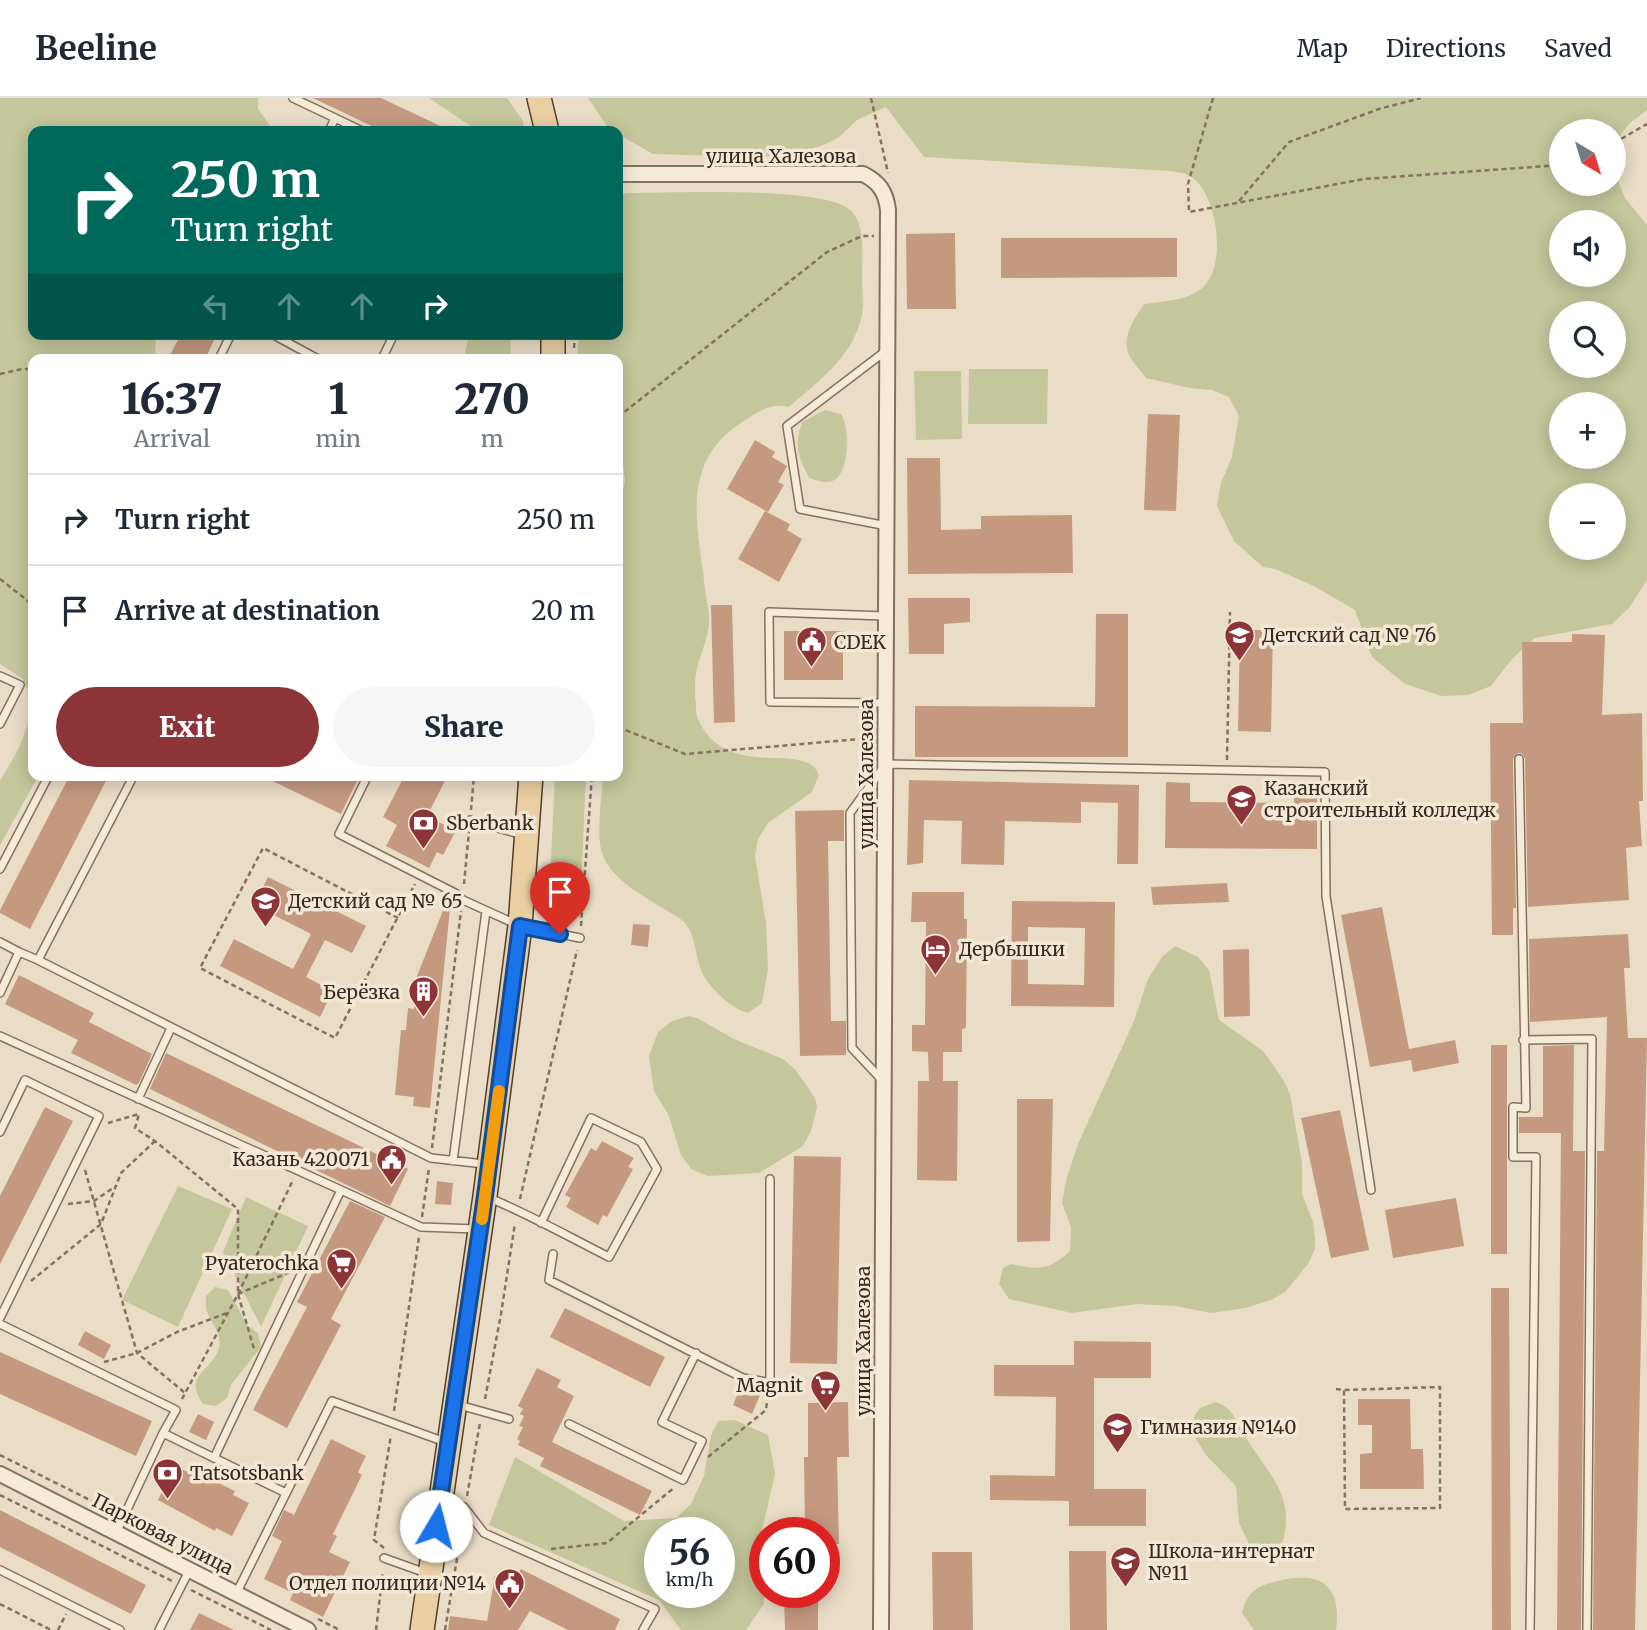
<!DOCTYPE html>
<meta charset="utf-8">
<style>
:root{--surface:#fff;--page:#f6f6f7;--text:#1f2937;--muted:#747a83;--line:#e0e1e3;--accent:#8d3439}
body{margin:0;font-family:Merriweather,serif;background:var(--page);color:var(--text);height:100vh;display:flex;flex-direction:column;font-size:26px;white-space:nowrap}
*{box-sizing:border-box;margin:0}
p{font-size:23px;color:var(--muted)}
.icon{flex:none;width:38px;height:38px;fill:none;stroke:currentColor;stroke-width:2;stroke-linecap:round;stroke-linejoin:round}
.map{position:relative;flex:1;overflow:hidden}
.drawer{position:absolute;left:28px;top:256px;width:595px;height:427px;display:flex;flex-direction:column;background:var(--surface);border-radius:14px;box-shadow:0 4px 18px #0003}
.drawer>*{flex:none}
.guide{position:absolute;left:28px;top:28px;width:595px;height:214px;border-radius:14px;box-shadow:0 4px 18px #0003;background:#00695c;color:#fff;overflow:hidden}
.needle{width:46px;rotate:142deg}
.fabs{position:absolute;left:1549px;top:21px;display:grid;gap:14px}
.fabs a{display:grid;place-items:center;width:77px;height:77px;border-radius:50%;background:var(--surface);box-shadow:0 4px 18px #0003;font-size:35px}
.speed{position:absolute;left:644px;top:1419px;display:flex;gap:14px;font-size:35px;font-weight:700;text-align:center}
.speed>*{display:grid;place-content:center;width:91px;height:91px;border-radius:50%;background:var(--surface);box-shadow:0 4px 18px #0003;line-height:1}
.speed small{font-size:18px;font-weight:400}
.speed .limit{border:10px solid #d22;background:#fff;color:#111}
.pin{position:absolute;display:grid;place-items:center;width:60px;height:60px;color:#fff;margin:-72px -30px;border-radius:50% 50% 50% 0;rotate:-45deg;box-shadow:0 0 7px #0007}
.pin .icon{rotate:45deg}
.me{position:absolute;width:77px;margin:-38px;rotate:8deg;stroke-linejoin:round;filter:drop-shadow(0 0 5px #0008)}
.turn{display:flex;align-items:center;gap:24px;height:147px;padding:0 28px;font-size:32px}
.turn .icon{width:91px;height:91px;stroke-width:2.5}
.turn b{display:block;font-size:49px;line-height:60px}
.lanes{display:flex;align-items:center;height:66px;padding:0 28px;background:#0003;justify-content:center;gap:35px;direction:ltr}
.lanes .off{opacity:.35}
.eta{display:flex;justify-content:space-evenly;align-items:center;height:119px;text-align:center}
.eta b{font-size:42px;font-weight:800;line-height:49px}
.cta{display:flex;gap:14px;margin-top:auto;padding:14px 28px}
.cta a{flex:1;height:80px;border-radius:42px;background:var(--accent);color:#fff;font-size:28px;font-weight:800;line-height:80px;text-align:center}
.cta a+a{background:var(--page);color:var(--text)}
ul{padding:0;list-style:none}
li{display:flex;align-items:center;gap:21px;height:91px;padding:0 28px;border-top:2px solid var(--line)}
li div{flex:1}
li b{display:block;font-size:26px}
li em{font-style:normal}
header{display:flex;align-items:center;gap:42px;box-sizing:border-box;height:98px;padding:0 35px;background:var(--surface);border-bottom:2px solid var(--line)}
header strong{font-size:33px}
nav{display:flex;gap:38px;margin-inline-start:auto;font-size:24px}
.map>svg:first-child{display:block}
.green{fill:#c4c79b;fill-rule:evenodd}
.building{fill:#c49980;fill-rule:evenodd}
.lines{fill:none;stroke-linecap:round;stroke-linejoin:round}
.lane-casing{stroke:#84705e;stroke-width:10}
.street-casing{stroke:#84705e;stroke-width:18}
.primary-casing{stroke:#523f31;stroke-width:26}
.path{stroke:#84705e;stroke-width:2.5;stroke-dasharray:5 3.5;stroke-linecap:butt}
.lane{stroke:#f5ebd9;stroke-width:7}
.street{stroke:#f5ebd9;stroke-width:14}
.primary{stroke:#e9cfa2;stroke-width:23}
.route-casing{stroke:#114b97;stroke-width:18}
.route{stroke:#1a73e8;stroke-width:12}
.slow{stroke:#f59e0b;stroke-width:12}
.labels{text-anchor:middle;dominant-baseline:central;stroke-width:7;stroke-linejoin:round;paint-order:stroke}
.street-label{font-size:19px;fill:#352920;stroke:#f2e8d5}
.poi-label{font-size:19px;fill:#352920;stroke:#f2e8d5;text-anchor:start}
</style>
<header>
<strong>Beeline</strong>
<nav><a>Map</a><a>Directions</a><a>Saved</a></nav>
</header>
<div class="map">
<svg width="1647" height="1532" viewBox="0 0 1647 1532">
<rect width="100%" height="100%" fill="#eaddc7"/>
<!-- green -->
<path class="green" d="M0,0H258V11L274,33H33V236H156L155,261H33V677H39L0,747V683L19,650L30,620L32,603L23,581L0,566Z
M429,0H507L523,23L524,33H478Z
M588,0H1647V12L1629,26L1617,42L1616,78L1625,100L1647,127V482L1629,510L1612,526L1535,540L1512,561L1491,588L1468,597L1441,598L1405,586L1372,559L1355,512L1314,488L1275,471L1263,469L1234,443L1217,408L1221,385L1232,359L1239,318L1229,299L1212,292L1190,290L1146,280C1141,273 1133,265 1129,257C1121,240 1134,219 1145,206C1164,203 1185,203 1201,191C1229,170 1218,89 1186,76C1181,74 1174,74 1170,73L924,59L886,9L857,22L838,40L821,48L792,56L760,59L653,56L618,36V33L609,31ZM1561,33H1614V86H1561ZM1561,124H1614V177H1561ZM1561,215H1614V268H1561ZM1561,306H1614V359H1561ZM1561,397H1614V450H1561Z
M627,95C668,95 821,88 849,111C866,124 862,157 862,177C862,187 863,198 863,209C859,254 820,282 789,309C770,304 756,315 741,325C679,365 698,428 705,490C706,501 710,516 709,527C704,558 691,570 696,605C696,610 696,617 698,621C727,686 805,640 819,677L812,694L768,725L758,741L755,758L766,825L768,871L762,905L748,915C731,911 707,888 701,872C695,857 696,840 686,826C681,820 671,815 664,811C643,798 613,782 603,758C595,739 602,699 603,677H618V417L625,383L623,366L618,351V261H577L579,236H618V98Z
M469,236H510L511,261H464Z
M969,271H1048L1047,326H968Z
M914,273H961L962,341L916,342Z
M825,312L841,316C850,329 850,377 832,383C825,386 816,382 809,380C798,357 794,349 802,324Z
M555,677H586L580,812C577,821 565,832 556,821C552,816 551,809 549,803Z
M1175,848L1198,859L1209,872L1219,922L1263,953L1283,981L1290,996L1302,1065V1096L1313,1124L1315,1142V1151L1308,1166L1285,1194L1271,1202L1245,1210L1211,1215L1175,1208L1137,1206L1072,1215L1009,1201L999,1186L1003,1170L1011,1166C1037,1172 1049,1173 1070,1153L1071,1129L1062,1105L1067,1079L1078,1046L1134,923L1148,881L1162,859Z
M689,918L697,920L734,941L783,961L795,971L815,1000L817,1009L811,1033L803,1048L759,1075L708,1078L691,1071L681,1057L668,1016L654,993L649,958L658,934L672,923Z
M178,1088L232,1111L178,1229L122,1202Z
M246,1099L308,1128L261,1229L223,1154Z
M215,1189L228,1192L248,1228L258,1235L261,1249L231,1287L227,1300L216,1308L203,1306C182,1276 212,1274 219,1250C223,1237 211,1225 207,1214C205,1209 206,1204 206,1198Z
M1216,1304C1234,1310 1237,1326 1246,1340C1264,1370 1292,1394 1285,1433C1284,1439 1284,1443 1279,1447C1270,1458 1261,1453 1250,1448L1239,1425L1236,1388L1206,1357L1196,1341L1194,1318L1200,1310Z
M735,1322L768,1337L775,1376L762,1432L764,1506L746,1532H681L659,1502L489,1427L515,1359L624,1423L676,1420L691,1406L704,1378L711,1338L718,1323ZM719,1435V1494H660V1435Z
M1292,1480C1299,1480 1308,1479 1314,1481C1337,1487 1339,1513 1336,1532H1254L1242,1515C1249,1486 1266,1486 1292,1480Z"/>
<!-- building -->
<path class="building" d="M313,0H381L451,33H382Z
M955,135L956,211H907L906,136Z
M1001,140H1177V179L1001,180Z
M181,236H217L205,261H168Z
M1148,316L1180,317L1176,413L1144,412Z
M755,342L775,354L772,359L787,368L778,384L784,387L768,414L727,391Z
M907,360H940L941,432L981,431V418L1072,417L1073,475L908,476Z
M765,413L790,426L787,432L802,441L779,484L738,461Z
M908,500H970V524L944,526V556H909Z
M711,507H732L735,624L714,625Z
M1096,516H1128V659H915V608L1095,609Z
M1240,532H1273L1271,634L1238,633Z
M784,533H843V582H784Z
M1572,536L1605,537L1602,617L1642,615L1643,703H1639L1642,748L1626,750L1629,802L1528,809L1525,661L1522,656L1518,655L1513,661L1516,810H1513V837H1492L1490,625H1523L1522,544H1572Z
M70,677H109L30,831L0,815V812Z
M260,677H349L358,681L341,716Z
M405,677H448L427,718L456,733L443,757L437,754L429,770L386,748L397,727L383,719Z
M909,682L1139,687L1138,766H1117L1118,705L1081,704V725L1005,723L1004,767L961,766L962,723L924,722L923,765L907,767Z
M1166,684L1190,685V704L1294,705V684H1317V751L1165,750Z
M844,712V743H828L831,923H846V957L800,958L795,713Z
M268,779L366,828L352,855L325,842L306,879L333,893L320,919L220,868L234,841L293,871L311,836L254,807Z
M1227,785L1229,804L1153,807L1151,789Z
M912,794H964V821H967L966,930L962,931V954H943V983H958L957,1083L917,1082L918,983H929L928,954L912,953V927H925L926,824H911Z
M448,800L451,801L430,1010L413,1008L414,999L395,997L401,932H406L408,910L414,911L417,878Z
M1012,803L1115,804L1114,909L1011,908ZM1028,829L1085,830L1084,887L1028,886Z
M1382,809L1409,951L1455,942L1459,965L1413,974L1411,962L1370,969L1341,817Z
M633,826L650,827L648,849L631,847Z
M1628,836L1630,870H1624L1628,940H1647L1635,1532H1593L1597,1053H1604L1607,919L1530,924L1529,841Z
M1249,851L1250,918L1224,919L1223,852Z
M19,877L94,915L89,924L152,956L139,985L136,987L71,955L78,942L5,906Z
M1491,947H1507V1156H1491Z
M1574,947L1573,1053H1585L1581,1532H1557L1561,1035H1519V1019H1543V948Z
M166,955L408,1071L390,1108L150,991Z
M1017,1001H1053L1050,1143L1017,1144Z
M45,1009L73,1023L0,1166V1098Z
M1340,1012L1369,1152L1331,1160L1301,1020Z
M602,1043L634,1060L628,1069L633,1071L607,1119L603,1117L598,1127L566,1109L571,1100L565,1097L591,1050L596,1053Z
M794,1058L841,1059L837,1266L790,1265Z
M437,1083L453,1085L451,1107L435,1106Z
M1456,1100L1464,1148L1393,1160L1385,1112Z
M350,1103L385,1119L331,1221L341,1227L287,1330L253,1312L307,1209L297,1204Z
M1491,1190H1509L1511,1532H1492Z
M565,1210L665,1259L650,1289L550,1239Z
M85,1233L111,1247L104,1261L78,1247Z
M1074,1243L1151,1244V1280H1094V1391H1146V1428H1069V1403L990,1402V1377L1055,1378L1056,1299L994,1298V1267H1074Z
M0,1254L152,1323L136,1358L0,1296Z
M537,1270L561,1282L557,1289L574,1298L552,1344L652,1393L640,1417L540,1368L544,1360L518,1347L520,1343L517,1341L523,1329L519,1328L524,1318L520,1316L523,1311L518,1308Z
M741,1288L760,1297L752,1316L733,1307Z
M1358,1301H1410L1411,1351H1423L1424,1391H1360V1356L1372,1355V1327H1358Z
M848,1304L849,1359H837L839,1446H824V1435H805L804,1359H808V1305Z
M198,1316L214,1324L206,1342L189,1334Z
M331,1341L366,1358L358,1374L362,1377L333,1436L337,1438L329,1454L350,1464L323,1519L290,1502L293,1495L264,1481L282,1443L272,1438L284,1412L294,1417Z
M175,1368L190,1375L192,1372L235,1393L233,1397L249,1405L232,1438L216,1430L215,1433L158,1402Z
M0,1412L146,1487L131,1516L0,1449Z
M1069,1453H1106L1107,1532H1070Z
M932,1454H972L973,1532H933Z
M521,1471L620,1521L615,1532H568L530,1513L518,1532H448L450,1518L487,1523L495,1478L513,1486Z
M784,1494H818V1532H785Z
M199,1515L234,1532H190Z"/>
<g class="lines">
<defs>
<path id="lane" d="M293,0L335,20L329,33
M335,20L362,33
M272,236L318,261
M219,261L231,236
M382,261L394,236
M887,428L800,411L787,328L887,252
M885,518L769,514L770,604L886,605
M0,578L20,587L0,626
M1519,661L1526,1010L1513,1009V1059H1536L1530,1532
M134,677L38,862L431,1060L484,1066
M368,677L339,736L457,796L463,802L520,828L580,840
M470,722L523,737
M0,771L49,677
M0,844L19,854
M0,895L19,854L38,862
M0,938L341,1092L214,1360
M1523,942L1592,941L1587,1532
M883,983L852,950L850,715L886,666L1325,674L1326,798L1371,1092
M138,1001L171,930
M0,1034L25,982L99,1018L0,1220
M453,1063L486,813
M341,1092L421,1129L476,1131
M487,1099C529,1116 569,1139 609,1159L657,1071L641,1044L591,1020L541,1125
M553,1156L549,1182L743,1280L796,1289
M0,1226L176,1312L163,1335L117,1433
M770,1286V1081
M459,1307L509,1321
M569,1326L683,1382L702,1343L662,1324L696,1255
M163,1335L286,1395
M443,1405L464,1409L484,1435L655,1511L643,1532
M384,1460L426,1475
M0,1472L120,1532
M237,1494L332,1303L445,1344
M159,1532L190,1471"/>
<path id="street" d="M618,76H863C879,84 886,94 888,112L881,1532
M0,1376L308,1532"/>
<path id="primary" d="M539,0L547,33
M553,261V236
M422,1532L485,1098L520,828L531,677"/>
</defs>
<!-- lane casing -->
<use href="#lane" class="lane-casing"/>
<!-- street casing -->
<use href="#street" class="street-casing"/>
<!-- primary casing -->
<use href="#primary" class="primary-casing"/>
<!-- path -->
<path class="path" d="M871,0L888,75
M1213,0L1188,86L1189,114L1364,81L1561,67
M1614,45L1647,26
M1239,103L1289,44L1379,11L1421,0
M574,250L575,236
M0,276L22,271H33
M618,319L827,154L862,138H874
M0,481L33,507
M618,629L685,656L872,640
M1227,662L1230,514
M471,712L474,677
M464,786L469,733
M398,820L263,750L200,870L335,940L415,786
M581,828L592,677
M108,1025L139,1016L135,1030L155,1043L238,1111V1196L254,1251
M432,1050L461,813
M85,1072L137,1255L185,1295
M520,1101L577,852
M68,1106L94,1103L116,1088
M422,1119L429,1070
M31,1183L101,1126L121,1075L155,1043
M238,1196L290,1174
M104,1264L137,1255L177,1234L227,1215
M1336,1291L1344,1292L1345,1411L1440,1410V1289L1344,1292
M182,1301L238,1196L293,1082
M485,1301L501,1216L515,1125
M394,1313L419,1139
M0,1357L114,1414
M708,1359L766,1312L768,1296
M0,1397L172,1483
M467,1398L480,1325
M132,1423L160,1438
M384,1450L374,1442L391,1337
M551,1451L607,1445L675,1389
M191,1492L271,1532
M0,1506L51,1532
M318,1521L340,1532
M58,1532L66,1516
M376,1532L383,1473
M445,1532L463,1425"/>
<!-- lane -->
<use href="#lane" class="lane"/>
<!-- street -->
<use href="#street" class="street"/>
<!-- primary -->
<use href="#primary" class="primary"/>
</g>
<g class="lines">
<defs>
<path id="route" d="M436,1428L485,1098L520,828L560,836"/>
</defs>
<!-- route casing -->
<use href="#route" class="route-casing"/>
<!-- route -->
<use href="#route" class="route"/>
<!-- slow -->
<path class="slow" d="M482,1121L499,993"/>
</g>
<!-- icons -->
<defs>
<symbol id="school-pin" viewBox="-11 -11 22 30"><path d="M0 17L-7.5 6A9.5 9.5 0 1 1 7.5 6Z" fill="#8d3439" stroke="#f2e8d5"/><path d="M0-5L7-2L0 1L-7-2ZM-4 1L0 2.5L4 1V4Q0 6-4 4Z" fill="#fff"/></symbol>
<symbol id="civic-pin" viewBox="-11 -11 22 30"><path d="M0 17L-7.5 6A9.5 9.5 0 1 1 7.5 6Z" fill="#8d3439" stroke="#f2e8d5"/><path d="M-.6-6.5H3V-4.5H.6V-3L4-1V1h2V6H-6V1h2V-1L-.6-3ZM-1.2 2.5V6h2.4V2.5Z" fill="#fff"/></symbol>
<symbol id="university-pin" viewBox="-11 -11 22 30"><path d="M0 17L-7.5 6A9.5 9.5 0 1 1 7.5 6Z" fill="#8d3439" stroke="#f2e8d5"/><path d="M0-5L7-2L0 1L-7-2ZM-4 1L0 2.5L4 1V4Q0 6-4 4Z" fill="#fff"/></symbol>
<symbol id="bank-pin" viewBox="-11 -11 22 30"><path d="M0 17L-7.5 6A9.5 9.5 0 1 1 7.5 6Z" fill="#8d3439" stroke="#f2e8d5"/><path d="M-6-4H6V4H-6ZM0-2.3a2.3 2.3 0 1 0 0 4.6a2.3 2.3 0 1 0 0-4.6Z" fill="#fff"/></symbol>
<symbol id="hotel-pin" viewBox="-11 -11 22 30"><path d="M0 17L-7.5 6A9.5 9.5 0 1 1 7.5 6Z" fill="#8d3439" stroke="#f2e8d5"/><path d="M-6-4.5h1.5V1H6V5H4.5V3h-9V5H-6ZM-4 0a1.8 1.8 0 1 1 3.6 0ZM.5 0V-2.5h3Q6-2.5 6 0Z" fill="#fff"/></symbol>
<symbol id="building-pin" viewBox="-11 -11 22 30"><path d="M0 17L-7.5 6A9.5 9.5 0 1 1 7.5 6Z" fill="#8d3439" stroke="#f2e8d5"/><path d="M-4-6H4V6H1V3H-1V6H-4ZM-2.5-4.3h1.7v1.8h-1.7ZM.8-4.3h1.7v1.8H.8ZM-2.5-1h1.7V.8h-1.7ZM.8-1h1.7V.8H.8Z" fill="#fff"/></symbol>
<symbol id="supermarket-pin" viewBox="-11 -11 22 30"><path d="M0 17L-7.5 6A9.5 9.5 0 1 1 7.5 6Z" fill="#8d3439" stroke="#f2e8d5"/><path d="M-6-5.5h2.5l.6 2H6L4.5 2H-2.5L-4.4-4H-6ZM-1.5 3.2a1.3 1.3 0 1 0 .1 0ZM3 3.2a1.3 1.3 0 1 0 .1 0Z" fill="#fff"/></symbol>
</defs>
<g fill-rule="evenodd">
<use href="#school-pin" x="1222" y="520" width="35" height="47"/>
<use href="#civic-pin" x="794" y="526" width="35" height="47"/>
<use href="#university-pin" x="1224" y="684" width="35" height="47"/>
<use href="#bank-pin" x="406" y="708" width="35" height="47"/>
<use href="#school-pin" x="248" y="786" width="35" height="47"/>
<use href="#hotel-pin" x="918" y="834" width="35" height="47"/>
<use href="#building-pin" x="406" y="876" width="35" height="47"/>
<use href="#civic-pin" x="374" y="1044" width="35" height="47"/>
<use href="#supermarket-pin" x="324" y="1148" width="35" height="47"/>
<use href="#supermarket-pin" x="808" y="1270" width="35" height="47"/>
<use href="#school-pin" x="1100" y="1312" width="35" height="47"/>
<use href="#bank-pin" x="150" y="1358" width="35" height="47"/>
<use href="#school-pin" x="1108" y="1446" width="35" height="47"/>
<use href="#civic-pin" x="492" y="1468" width="35" height="47"/>
</g>
<g class="labels">
<!-- street labels -->
<g class="street-label">
<text x="781" y="58">улица Халезова</text>
<text transform="translate(866 676) rotate(-90)">улица Халезова</text>
<text transform="translate(863 1243) rotate(-90)">улица Халезова</text>
<text transform="translate(163 1436) rotate(27)">Парковая улица</text>
</g>
<!-- poi labels -->
<g class="poi-label">
<text x="1262" y="537">Детский сад № 76</text>
<text x="834" y="544">CDEK</text>
<text x="1264" y="690">Казанский<tspan x="1264" dy="22">строительный колледж</tspan></text>
<text x="446" y="725">Sberbank</text>
<text x="288" y="803">Детский сад № 65</text>
<text x="959" y="851">Дербышки</text>
<text x="400" y="894" text-anchor="end">Берёзка</text>
<text x="369" y="1061" text-anchor="end">Казань 420071</text>
<text x="319" y="1165" text-anchor="end">Pyaterochka</text>
<text x="803" y="1287" text-anchor="end">Magnit</text>
<text x="1140" y="1329">Гимназия №140</text>
<text x="190" y="1375">Tatsotsbank</text>
<text x="1148" y="1453">Школа-интернат<tspan x="1148" dy="22">№11</tspan></text>
<text x="486" y="1485" text-anchor="end">Отдел полиции №14</text>
</g>
</g>
</svg>
<div class="fabs">
<a><svg class="needle" viewBox="-14 -14 28 28"><path d="M0-13l5 13h-10z" fill="#e53935"/><path d="M0 13l5-13h-10z" fill="#747a83"/></svg></a>
<a><svg class="icon" aria-label="sound" viewBox="0 0 24 24"><path d="M4 9h4l5-4v14l-5-4H4zM17 9q2 3 0 6"/></svg></a>
<a><svg class="icon" aria-label="search" viewBox="0 0 24 24"><circle cx="10" cy="10" r="6"/><path d="M15 15l6 6"/></svg></a>
<a>+</a>
<a>−</a>
</div>
<div class="speed"><div>56<small>km/h</small></div><div class="limit">60</div></div>
<div class="pin" style="left:560px;top:836px;background:#d93025"><svg class="icon" aria-label="arrive" viewBox="0 0 24 24"><path d="M6 21V4h12l-3 4 3 4H6"/></svg></div>
<svg class="me" style="left:436px;top:1428px" viewBox="-20 -20 40 40"><circle r="19" fill="#fff"/><path d="M0-13L10 11 0 6-10 11z" fill="#1a73e8"/></svg>
<div class="guide">
<div class="turn"><svg class="icon" aria-label="right" viewBox="0 0 24 24"><path d="M7 20v-9h11M14 6l5 5-5 5"/></svg><div><b>250 m</b>Turn right</div></div>
<div class="lanes"><svg class="icon off" aria-label="left" viewBox="0 0 24 24"><path d="M17 20v-9H6M10 6l-5 5 5 5"/></svg><svg class="icon off" aria-label="ahead" viewBox="0 0 24 24"><path d="M12 20V5M6 11l6-6 6 6"/></svg><svg class="icon off" aria-label="ahead" viewBox="0 0 24 24"><path d="M12 20V5M6 11l6-6 6 6"/></svg><svg class="icon" aria-label="right" viewBox="0 0 24 24"><path d="M7 20v-9h11M14 6l5 5-5 5"/></svg></div>
</div>
<section class="drawer">
<div class="eta">
<div><b>16:37</b><p>Arrival</p></div>
<div><b>1</b><p>min</p></div>
<div><b>270</b><p>m</p></div>
</div>
<ul>
<li><svg class="icon" aria-label="right" viewBox="0 0 24 24"><path d="M7 20v-9h11M14 6l5 5-5 5"/></svg><div><b>Turn right</b></div><em>250 m</em></li>
<li><svg class="icon" aria-label="arrive" viewBox="0 0 24 24"><path d="M6 21V4h12l-3 4 3 4H6"/></svg><div><b>Arrive at destination</b></div><em>20 m</em></li>
</ul>
<div class="cta"><a>Exit</a><a>Share</a></div>
</section>
</div>
